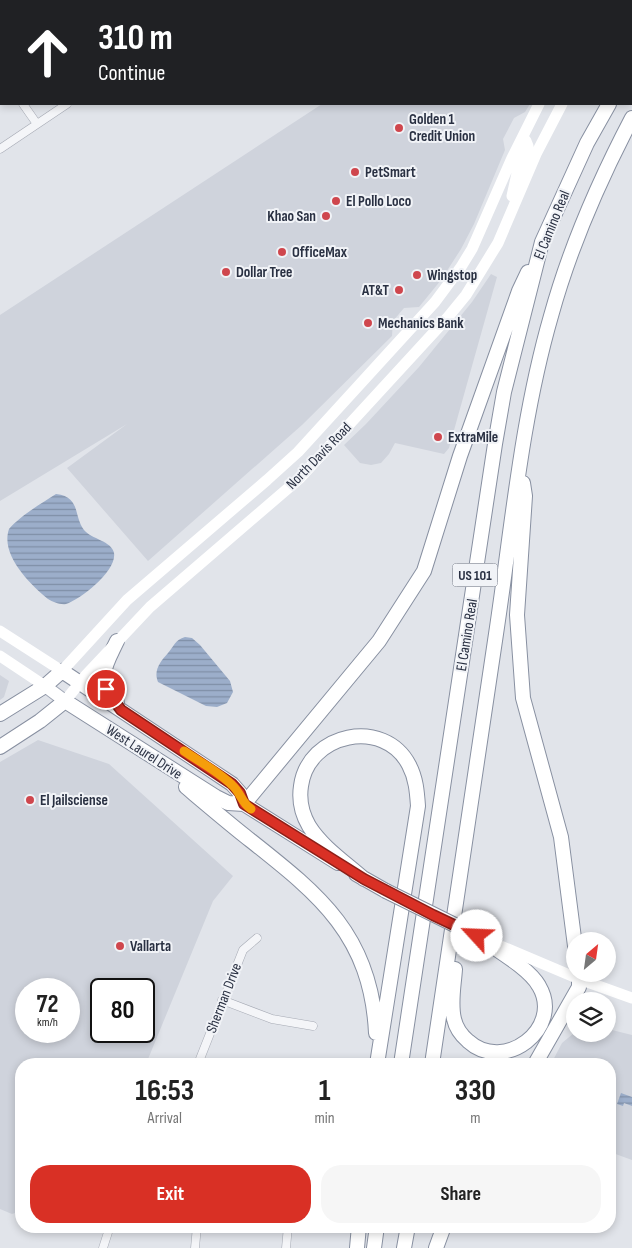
<!DOCTYPE html>
<style>
:root{--surface:#fff;--page:#f6f6f6;--text:#222;--muted:#767676;--accent:#d93025}
body{margin:0;font-family:"Sofia Sans Condensed",sans-serif;background:var(--page);color:var(--text);height:100vh;display:flex;flex-direction:column;font-size:19px;white-space:nowrap}
*{box-sizing:border-box;margin:0}
p{font-size:16px;color:var(--muted)}
.icon{flex:none;width:28px;height:28px;fill:none;stroke:currentColor;stroke-width:2;stroke-linecap:round;stroke-linejoin:round}
.map{position:relative;flex:1;overflow:hidden}
.sheet{position:absolute;left:15px;top:1058px;width:601px;height:175px;display:flex;flex-direction:column;background:var(--surface);border-radius:20px;box-shadow:0 2px 8px #0003}
.sheet>*{flex:none}
.banner{position:absolute;left:0px;top:0px;width:632px;height:105px;box-shadow:0 2px 8px #0003;background:#202124;color:#fff;overflow:hidden}
.needle{width:32px;rotate:29deg}
.fabs{position:absolute;left:566px;top:932px;display:grid;gap:10px}
.fabs a{display:grid;place-items:center;width:50px;height:50px;border-radius:50%;background:var(--surface);box-shadow:0 2px 8px #0003;font-size:25px}
.speed{position:absolute;left:15px;top:978px;display:flex;gap:10px;font-size:25px;font-weight:700;text-align:center}
.speed>*{display:grid;place-content:center;width:65px;height:65px;border-radius:50%;background:var(--surface);box-shadow:0 2px 8px #0003;line-height:1}
.speed small{font-size:12px;font-weight:400}
.speed .limit{border:2px solid #111;border-radius:8px;background:#fff;color:#111}
.pin{position:absolute;display:grid;place-items:center;width:42px;height:42px;color:#fff;margin:-21px;border:2px solid #fff;border-radius:50%;box-shadow:0 1px 5px #0007}
.me{position:absolute;width:55px;margin:-28px;rotate:295deg;stroke-linejoin:round;filter:drop-shadow(0 0 4px #0008)}
.turn{display:flex;align-items:center;gap:18px;height:105px;padding:0 15px;font-size:22px}
.turn .icon{width:65px;height:65px;stroke-width:2.5}
.turn b{display:block;font-size:35px;line-height:42px}
.eta{display:flex;justify-content:space-evenly;align-items:center;height:85px;text-align:center}
.eta b{font-size:30px;font-weight:700;line-height:35px}
.cta{display:flex;gap:10px;margin-top:auto;padding:10px 15px}
.cta a{flex:1;height:58px;border-radius:20px;background:var(--accent);color:#fff;font-size:20px;font-weight:700;line-height:58px;text-align:center}
.cta a+a{background:var(--page);color:var(--text)}
.map>svg:first-child{display:block}
.built{fill:#cfd3dc;fill-rule:evenodd}
.water{fill:url(#water-rules)}
.lines{fill:none;stroke-linecap:round;stroke-linejoin:round}
.street-casing{stroke:#a6aab4;stroke-width:9}
.primary-casing{stroke:#a0a7b6;stroke-width:14}
.highway-casing{stroke:#8890a1;stroke-width:16}
.street{stroke:#f4f5f8;stroke-width:8}
.secondary{stroke:#fff;stroke-width:11}
.primary{stroke:#fff;stroke-width:12}
.highway{stroke:#fff;stroke-width:14}
.highway-bridge-casing{stroke:#8890a1;stroke-width:16;stroke-linecap:butt}
.highway-bridge{stroke:#fff;stroke-width:14}
.route-casing{stroke:#8d1f18;stroke-width:12}
.route{stroke:#d93025;stroke-width:9}
.slow{stroke:#f59e0b;stroke-width:9}
.poi-dot{fill:#cf464d;stroke:#f1f3f7;stroke-width:2}
.labels{text-anchor:middle;dominant-baseline:central;stroke-width:4;stroke-linejoin:round;paint-order:stroke}
.shield{fill:#f1f3f7;stroke:#656a78;stroke-width:1}
.shield-label{font-size:14px;font-weight:bold;fill:#293042}
.poi-label{font-size:15px;font-weight:bold;fill:#293042;stroke:#f1f3f7;text-anchor:start}
.street-label{font-size:15px;fill:#293042;stroke:#f1f3f7}
</style>
<div class="map">
<svg width="632" height="1248" viewBox="0 0 632 1248">
<defs>
<pattern id="water-rules" width="6" height="5" patternUnits="userSpaceOnUse" patternTransform="scale(1.25)"><rect width="6" height="5" fill="#9caeca"/><path d="M0 2.5h6" fill="none" stroke="#7f8ea6"/></pattern>
</defs>
<rect width="100%" height="100%" fill="#e1e4ea"/>
<!-- built -->
<path class="built" d="M342,0H587L343,1Z
M322,104H530L525,112L514,118L503,139L505,150L474,224L461,249L441,280L419,307L404,308L393,321L392,336L302,425L148,561L67,468L127,424L0,501V315Z
M491,274L497,277L449,448L444,454L395,443L389,454L381,463L371,465L360,463L344,445L366,424L419,367L472,302Z
M0,675L9,681L4,697L0,700Z
M38,740L109,764L233,876L213,901L146,1064H21V1211L12,1214L0,1209V762ZM26,989H69V1031H26ZM101,989H144V1031H101Z
M608,1029L632,1035V1160L610,1152V1064H551L562,1043L574,1033L608,1034Z"/>
<!-- water -->
<path class="water" d="M56,494C81,497 73,515 84,530C91,539 112,541 114,553C117,571 81,599 66,604C60,605 53,602 48,599C30,584 0,555 9,529C20,516 42,503 56,494Z
M185,637L192,638L200,645L230,681L233,692L227,703L217,707L206,706L158,682C153,670 161,661 168,653C174,646 175,640 185,637Z
M621,1093L632,1097V1106L624,1103L623,1106L617,1104Z"/>
<g class="lines">
<defs>
<path id="street" d="M223,1L225,0
M0,73L1,74
M23,104L37,124
M0,149L67,104
M222,1000L272,1019L313,1026
M198,1064L243,950L257,938
M103,1248L110,1226
M195,1248L197,1226
M286,1248L288,1226"/>
<path id="primary" d="M45,686L65,701"/>
<path id="highway" d="M631,63L632,61
M523,483L525,496L517,615L523,698L561,837L575,946
M117,703C97,675 103,670 117,641
M0,714L45,686L62,671L232,784L240,793L244,804
M0,747L40,721L65,701L216,797L228,803L244,804L338,863
M186,787C205,803 225,820 245,836C317,893 371,933 376,1033
M244,804L379,641L424,571L460,456L519,291L528,272
M356,874L386,891
M364,879C346,863 322,847 309,826C302,814 299,799 301,786C308,733 384,717 409,765C416,778 417,792 418,806L377,1064
M455,969C454,985 450,1003 454,1019C456,1028 461,1035 468,1041C504,1074 564,1028 539,986C529,968 495,949 477,936
M401,1064L495,444L504,392L542,242L587,143L609,104
M432,1064C454,920 475,777 496,634C512,528 521,420 551,316C570,247 599,181 632,118
M535,1064L579,987V974
M357,1248L359,1226
M374,1248L377,1226
M404,1248L408,1226
M436,1248L444,1226"/>
</defs>
<!-- street casing -->
<use href="#street" class="street-casing"/>
<!-- primary casing -->
<use href="#primary" class="primary-casing"/>
<!-- highway casing -->
<use href="#highway" class="highway-casing"/>
<!-- street -->
<use href="#street" class="street"/>
<!-- secondary -->
<path class="secondary" d="M598,1L599,0
M622,1L623,0
M512,196L518,169L528,146L526,141L523,137
M0,631L62,671L127,600L267,480L298,452L435,302L461,267L472,249L512,158L539,104
M0,656L45,686
M65,701L86,675L150,607L300,478L448,317L466,295L498,243L536,154L562,104
M496,944L579,979L632,998"/>
<!-- primary -->
<use href="#primary" class="primary"/>
<!-- highway -->
<use href="#highway" class="highway"/>
<defs>
<path id="highway-bridge" d="M386,891L477,936"/>
</defs>
<!-- highway-bridge casing -->
<use href="#highway-bridge" class="highway-bridge-casing"/>
<!-- highway-bridge -->
<use href="#highway-bridge" class="highway-bridge"/>
</g>
<g class="lines">
<defs>
<path id="route" d="M106,689L121,710L232,784L240,793L244,804L364,879L433,915L477,936"/>
</defs>
<!-- route casing -->
<use href="#route" class="route-casing"/>
<!-- route -->
<use href="#route" class="route"/>
<!-- slow -->
<path class="slow" d="M184,751C200,762 219,772 232,785C241,793 241,802 251,809"/>
</g>
<!-- markers -->
<g class="poi-dot">
<circle cx="399" cy="128" r="5"/>
<circle cx="355" cy="172" r="5"/>
<circle cx="336" cy="201" r="5"/>
<circle cx="326" cy="216" r="5"/>
<circle cx="282" cy="252" r="5"/>
<circle cx="226" cy="272" r="5"/>
<circle cx="417" cy="275" r="5"/>
<circle cx="399" cy="290" r="5"/>
<circle cx="368" cy="323" r="5"/>
<circle cx="438" cy="437" r="5"/>
<circle cx="30" cy="800" r="5"/>
<circle cx="120" cy="946" r="5"/>
</g>
<g class="labels">
<!-- shield labels -->
<rect class="shield" x="452.5" y="563.5" width="45" height="23" rx="4"/>
<g class="shield-label">
<text x="475" y="575">US 101</text>
</g>
<!-- poi labels -->
<g class="poi-label">
<text x="409" y="119">Golden 1<tspan x="409" dy="17">Credit Union</tspan></text>
<text x="365" y="172">PetSmart</text>
<text x="346" y="201">El Pollo Loco</text>
<text x="316" y="216" text-anchor="end">Khao San</text>
<text x="292" y="252">OfficeMax</text>
<text x="236" y="272">Dollar Tree</text>
<text x="427" y="275">Wingstop</text>
<text x="389" y="290" text-anchor="end">AT&amp;T</text>
<text x="378" y="323">Mechanics Bank</text>
<text x="448" y="437">ExtraMile</text>
<text x="40" y="800">El Jailsciense</text>
<text x="130" y="946">Vallarta</text>
</g>
<!-- street labels -->
<g class="street-label">
<text transform="translate(552 225) rotate(-68)">El Camino Real</text>
<text transform="translate(319 456) rotate(-46)">North Davis Road</text>
<text transform="translate(467 635) rotate(-81)">El Camino Real</text>
<text transform="translate(144 752) rotate(33)">West Laurel Drive</text>
<text transform="translate(224 998) rotate(-69)">Sherman Drive</text>
</g>
</g>
</svg>
<div class="fabs">
<a><svg class="needle" viewBox="-14 -14 28 28"><path d="M0-13l5 13h-10z" fill="#e53935"/><path d="M0 13l5-13h-10z" fill="#767676"/></svg></a>
<a><svg class="icon" aria-label="layers" viewBox="0 0 24 24"><path d="M12 4l9 5-9 5-9-5zM3 14l9 5 9-5"/></svg></a>
</div>
<div class="speed"><div>72<small>km/h</small></div><div class="limit">80</div></div>
<div class="pin" style="left:106px;top:689px;background:#d93025"><svg class="icon" aria-label="arrive" viewBox="0 0 24 24"><path d="M6 21V4h12l-3 4 3 4H6"/></svg></div>
<svg class="me" style="left:477px;top:936px" viewBox="-20 -20 40 40"><circle r="19" fill="#fff"/><path d="M0-13L10 11 0 6-10 11z" fill="#d93025"/></svg>
<div class="banner">
<div class="turn"><svg class="icon" aria-label="ahead" viewBox="0 0 24 24"><path d="M12 20V5M6 11l6-6 6 6"/></svg><div><b>310 m</b>Continue</div></div>
</div>
<section class="sheet">
<div class="eta">
<div><b>16:53</b><p>Arrival</p></div>
<div><b>1</b><p>min</p></div>
<div><b>330</b><p>m</p></div>
</div>
<div class="cta"><a>Exit</a><a>Share</a></div>
</section>
</div>
